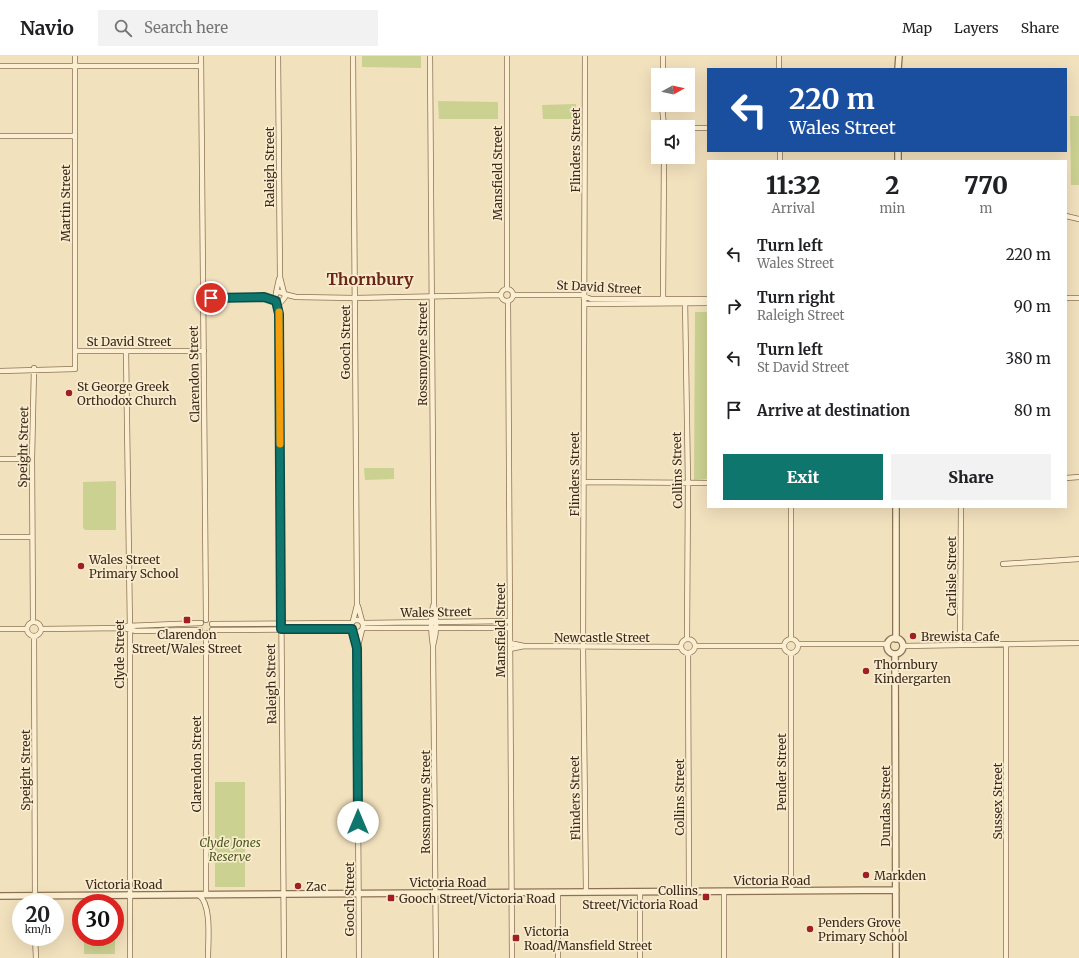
<!DOCTYPE html>
<style>
:root{--surface:#fff;--page:#f2f2f2;--text:#202124;--muted:#757577;--line:#e0e0e0;--accent:#0f766e}
body{margin:0;font-family:Merriweather,serif;background:var(--page);color:var(--text);height:100vh;display:flex;flex-direction:column;font-size:15px;white-space:nowrap}
*{box-sizing:border-box;margin:0}
p{font-size:13px;color:var(--muted)}
.icon{flex:none;width:22px;height:22px;fill:none;stroke:currentColor;stroke-width:2;stroke-linecap:round;stroke-linejoin:round}
.map{position:relative;flex:1;overflow:hidden}
.details{position:absolute;left:707px;top:104px;width:360px;height:348px;display:flex;flex-direction:column;background:var(--surface);border-radius:0px;box-shadow:0 4px 16px #0002}
.details>*{flex:none}
.hud{position:absolute;left:707px;top:12px;width:360px;height:84px;border-radius:0px;box-shadow:0 4px 16px #0002;background:#1a4fa0;color:#fff;overflow:hidden}
.needle{width:26px;rotate:82deg}
.buttons{position:absolute;left:651px;top:12px;display:grid;gap:8px}
.buttons a{display:grid;place-items:center;width:44px;height:44px;border-radius:0px;background:var(--surface);box-shadow:0 4px 16px #0002;font-size:20px}
.speed{position:absolute;left:12px;top:838px;display:flex;gap:8px;font-size:20px;font-weight:700;text-align:center}
.speed>*{display:grid;place-content:center;width:52px;height:52px;border-radius:50%;background:var(--surface);box-shadow:0 4px 16px #0002;line-height:1}
.speed small{font-size:10px;font-weight:400}
.speed .limit{border:6px solid #d22;background:#fff;color:#111}
.pin{position:absolute;display:grid;place-items:center;width:34px;height:34px;color:#fff;margin:-17px;border:2px solid #fff;border-radius:50%;box-shadow:0 1px 4px #0007}
.me{position:absolute;width:44px;margin:-22px;rotate:0deg;stroke-linejoin:round;filter:drop-shadow(0 0 3px #0008)}
.turn{display:flex;align-items:center;gap:14px;height:84px;padding:0 16px;font-size:18px}
.turn .icon{width:52px;height:52px;stroke-width:2.5}
.turn b{display:block;font-size:28px;line-height:34px}
.eta{display:flex;justify-content:space-evenly;align-items:center;height:68px;text-align:center}
.eta b{font-size:24px;font-weight:800;line-height:28px}
.cta{display:flex;gap:8px;margin-top:auto;padding:8px 16px}
.cta a{flex:1;height:46px;border-radius:0px;background:var(--accent);color:#fff;font-size:16px;font-weight:800;line-height:46px;text-align:center}
.cta a+a{background:var(--page);color:var(--text)}
ul{padding:0;list-style:none}
li{display:flex;align-items:center;gap:12px;height:52px;padding:0 16px}
li div{flex:1}
li b{display:block;font-size:15px}
li em{font-style:normal}
header{display:flex;align-items:center;gap:24px;box-sizing:border-box;height:56px;padding:0 20px;background:var(--surface);border-bottom:1px solid var(--line)}
header strong{font-size:19px}
nav{display:flex;gap:22px;margin-inline-start:auto;font-size:14px}
.search{width:280px;height:36px;background:var(--page);display:flex;align-items:center;gap:10px;box-sizing:border-box;padding:0 14px;border-radius:0px;color:var(--muted);font-size:15px}
.map>svg:first-child{display:block}
.green{fill:#cad191}
.lines{fill:none;stroke-linecap:round;stroke-linejoin:round}
.minor-casing{stroke:#8c7155;stroke-width:6}
.tertiary-casing{stroke:#8c7155;stroke-width:8}
.minor{stroke:#fcefd1;stroke-width:4.5}
.tertiary{stroke:#fcefd1;stroke-width:5.5}
.route-casing{stroke:#0a4d48;stroke-width:10}
.route{stroke:#0f766e;stroke-width:7}
.slow{stroke:#f59e0b;stroke-width:7}
.poi-dot{fill:#a01f22;stroke:#f9ecce;stroke-width:1.5}
.labels{text-anchor:middle;dominant-baseline:central;stroke-width:3.5;stroke-linejoin:round;paint-order:stroke}
.street-label{font-size:12px;fill:#3a291b;stroke:#f9ecce}
.poi-label{font-size:12px;fill:#3a291b;stroke:#f9ecce;text-anchor:start}
.park-label{font-size:12px;font-style:italic;fill:#4b581f;stroke:#f9ecce}
.district-label{font-size:16px;font-weight:bold;fill:#6a2616;stroke:#f9ecce}
</style>
<header>
<strong>Navio</strong>
<div class="search"><svg class="icon" aria-label="search" viewBox="0 0 24 24"><circle cx="10" cy="10" r="6"/><path d="M15 15l6 6"/></svg>Search here</div>
<nav><a>Map</a><a>Layers</a><a>Share</a></nav>
</header>
<div class="map">
<svg width="1079" height="902" viewBox="0 0 1079 902">
<rect width="100%" height="100%" fill="#f2e1bd"/>
<!-- green -->
<path class="green" d="M362,0H421V12L362,11Z
M438,45L498,46V63H439Z
M576,48V63H543L542,49Z
M1070,60H1079V129H1071Z
M695,256H708V423L694,424Z
M364,412H394V423L365,424Z
M116,425V474H85L83,472V426Z
M215,726H245V831H215Z
M115,880V898H84V881Z"/>
<g class="lines">
<defs>
<path id="minor" d="M201,0L206,564
M278,0L280,221L285,241L281,246L275,244L276,237L279,236L283,237
M353,0L357,549L353,565
M430,0L434,549C437,562 437,576 433,590
M507,0V233
M585,0L583,591L586,836
M779,0V13
M0,10H201
M663,19V0
M662,49L664,71
M688,72H708
M0,80H75
M780,95V105
M1066,160L1079,163
M501 239a6 6 0 1 1 12 0a6 6 0 1 1-12 0Z
M276,237L279,223
M284,238L296,241L355,242L501,239
M513,239H581L591,243H708
M204,242L264,241L275,244
M1066,242H1079
M685,243L688,427L687,583
M276,245L279,258L284,902
M508,245L512,902
M663,247L664,101
M585,248L708,247
M75,295H204
M126,295L130,574V902
M0,315L75,313V0
M0,403H32
M1066,422L1079,421
M584,426L708,427
M0,481H32
M1003,508L1079,503
M358,550L362,565
M433,550C430,563 431,577 433,590L436,902
M351 570a6 6 0 1 1 12 0a6 6 0 1 1-12 0Z
M27 573a7 7 0 1 1 14 0a7 7 0 1 1-14 0Z
M33,566L32,403L34,312
M363,567L510,565
M212,568L352,567
M127,570L201,567
M363,572H510
M0,573H27
M41,573L124,572L136,575L200,574
M212,574L352,573
M354,575L357,592L359,902
M206,577V838
M34,580L35,847
M791,583V451
M681 590a7 7 0 1 1 14 0a7 7 0 1 1-14 0Z
M784 590a7 7 0 1 1 14 0a7 7 0 1 1-14 0Z
M510,587L524,590
M798,588H888
M1006,588V902
M960,589L961,451
M358,590L362,574
M695,590H784
M903,590L1079,587
M510,593L524,590L681,591
M688,597L689,836
M791,597V835
M724,835V902
M558,836V902
M199,839C212,849 208,885 208,902
M35,881L36,902
M640,902V836"/>
<path id="tertiary" d="M898,13L899,0
M898,105V95
M887 590a8 8 0 1 1 16 0a8 8 0 1 1-16 0Z
M896,583V451
M895,598L896,902
M0,840L896,834"/>
</defs>
<!-- minor casing -->
<use href="#minor" class="minor-casing"/>
<!-- tertiary casing -->
<use href="#tertiary" class="tertiary-casing"/>
<!-- minor -->
<use href="#minor" class="minor"/>
<!-- tertiary -->
<use href="#tertiary" class="tertiary"/>
</g>
<g class="lines">
<defs>
<path id="route" d="M211,242L264,241L276,245L279,258L281,573H352L357,592L358,766"/>
</defs>
<!-- route casing -->
<use href="#route" class="route-casing"/>
<!-- route -->
<use href="#route" class="route"/>
<!-- slow -->
<path class="slow" d="M279,256L280,388"/>
</g>
<!-- markers -->
<g class="poi-dot">
<circle cx="69" cy="337" r="4"/>
<circle cx="81" cy="510" r="4"/>
<rect x="183" y="560" width="8" height="8" rx="2"/>
<circle cx="913" cy="580" r="4"/>
<circle cx="866" cy="615" r="4"/>
<circle cx="866" cy="819" r="4"/>
<circle cx="298" cy="830" r="4"/>
<rect x="702" y="837" width="8" height="8" rx="2"/>
<rect x="387" y="838" width="8" height="8" rx="2"/>
<circle cx="810" cy="873" r="4"/>
<rect x="512" y="878" width="8" height="8" rx="2"/>
</g>
<g class="labels">
<!-- street labels -->
<g class="street-label">
<text transform="translate(575 94) rotate(-90)">Flinders Street</text>
<text transform="translate(269 111) rotate(-90)">Raleigh Street</text>
<text transform="translate(497 117) rotate(-90)">Mansfield Street</text>
<text transform="translate(65 147) rotate(-90)">Martin Street</text>
<text transform="translate(599 231) rotate(3)">St David Street</text>
<text x="129" y="285">St David Street</text>
<text transform="translate(345 286) rotate(-90)">Gooch Street</text>
<text transform="translate(422 298) rotate(-90)">Rossmoyne Street</text>
<text transform="translate(194 318) rotate(-91)">Clarendon Street</text>
<text transform="translate(23 391) rotate(-89)">Speight Street</text>
<text transform="translate(677 414) rotate(-91)">Collins Street</text>
<text transform="translate(574 418) rotate(-90)">Flinders Street</text>
<text transform="translate(951 520) rotate(-90)">Carlisle Street</text>
<text transform="translate(436 556) rotate(-1)">Wales Street</text>
<text transform="translate(500 574) rotate(-90)">Mansfield Street</text>
<text x="602" y="581">Newcastle Street</text>
<text transform="translate(119 598) rotate(-90)">Clyde Street</text>
<text transform="translate(271 628) rotate(-91)">Raleigh Street</text>
<text transform="translate(196 708) rotate(-90)">Clarendon Street</text>
<text transform="translate(25 714) rotate(-90)">Speight Street</text>
<text transform="translate(781 716) rotate(-90)">Pender Street</text>
<text transform="translate(679 741) rotate(-90)">Collins Street</text>
<text transform="translate(575 742) rotate(-91)">Flinders Street</text>
<text transform="translate(997 745) rotate(-90)">Sussex Street</text>
<text transform="translate(425 746) rotate(-90)">Rossmoyne Street</text>
<text transform="translate(885 750) rotate(-90)">Dundas Street</text>
<text x="772" y="824">Victoria Road</text>
<text x="448" y="826">Victoria Road</text>
<text x="124" y="828">Victoria Road</text>
<text transform="translate(349 843) rotate(-90)">Gooch Street</text>
</g>
<!-- poi labels -->
<g class="poi-label">
<text x="77" y="330">St George Greek<tspan x="77" dy="14">Orthodox Church</tspan></text>
<text x="89" y="503">Wales Street<tspan x="89" dy="14">Primary School</tspan></text>
<text x="187" y="578" text-anchor="middle">Clarendon<tspan x="187" dy="14">Street/Wales Street</tspan></text>
<text x="921" y="580">Brewista Cafe</text>
<text x="874" y="608">Thornbury<tspan x="874" dy="14">Kindergarten</tspan></text>
<text x="874" y="819">Markden</text>
<text x="306" y="830">Zac</text>
<text x="698" y="834" text-anchor="end">Collins<tspan x="698" dy="14">Street/Victoria Road</tspan></text>
<text x="399" y="842">Gooch Street/Victoria Road</text>
<text x="818" y="866">Penders Grove<tspan x="818" dy="14">Primary School</tspan></text>
<text x="524" y="875">Victoria<tspan x="524" dy="14">Road/Mansfield Street</tspan></text>
</g>
<!-- park labels -->
<g class="park-label">
<text x="230" y="786">Clyde Jones<tspan x="230" dy="14">Reserve</tspan></text>
</g>
<!-- district labels -->
<g class="district-label">
<text x="370" y="223">Thornbury</text>
</g>
</g>
</svg>
<div class="buttons">
<a><svg class="needle" viewBox="-14 -14 28 28"><path d="M0-13l5 13h-10z" fill="#e53935"/><path d="M0 13l5-13h-10z" fill="#757577"/></svg></a>
<a><svg class="icon" aria-label="sound" viewBox="0 0 24 24"><path d="M4 9h4l5-4v14l-5-4H4zM17 9q2 3 0 6"/></svg></a>
</div>
<div class="speed"><div>20<small>km/h</small></div><div class="limit">30</div></div>
<div class="pin" style="left:211px;top:242px;background:#d93025"><svg class="icon" aria-label="arrive" viewBox="0 0 24 24"><path d="M6 21V4h12l-3 4 3 4H6"/></svg></div>
<svg class="me" style="left:358px;top:766px" viewBox="-20 -20 40 40"><circle r="19" fill="#fff"/><path d="M0-13L10 11 0 6-10 11z" fill="#0f766e"/></svg>
<div class="hud">
<div class="turn"><svg class="icon" aria-label="left" viewBox="0 0 24 24"><path d="M17 20v-9H6M10 6l-5 5 5 5"/></svg><div><b>220 m</b>Wales Street</div></div>
</div>
<section class="details">
<div class="eta">
<div><b>11:32</b><p>Arrival</p></div>
<div><b>2</b><p>min</p></div>
<div><b>770</b><p>m</p></div>
</div>
<ul>
<li><svg class="icon" aria-label="left" viewBox="0 0 24 24"><path d="M17 20v-9H6M10 6l-5 5 5 5"/></svg><div><b>Turn left</b><p>Wales Street</p></div><em>220 m</em></li>
<li><svg class="icon" aria-label="right" viewBox="0 0 24 24"><path d="M7 20v-9h11M14 6l5 5-5 5"/></svg><div><b>Turn right</b><p>Raleigh Street</p></div><em>90 m</em></li>
<li><svg class="icon" aria-label="left" viewBox="0 0 24 24"><path d="M17 20v-9H6M10 6l-5 5 5 5"/></svg><div><b>Turn left</b><p>St David Street</p></div><em>380 m</em></li>
<li><svg class="icon" aria-label="arrive" viewBox="0 0 24 24"><path d="M6 21V4h12l-3 4 3 4H6"/></svg><div><b>Arrive at destination</b></div><em>80 m</em></li>
</ul>
<div class="cta"><a>Exit</a><a>Share</a></div>
</section>
</div>
